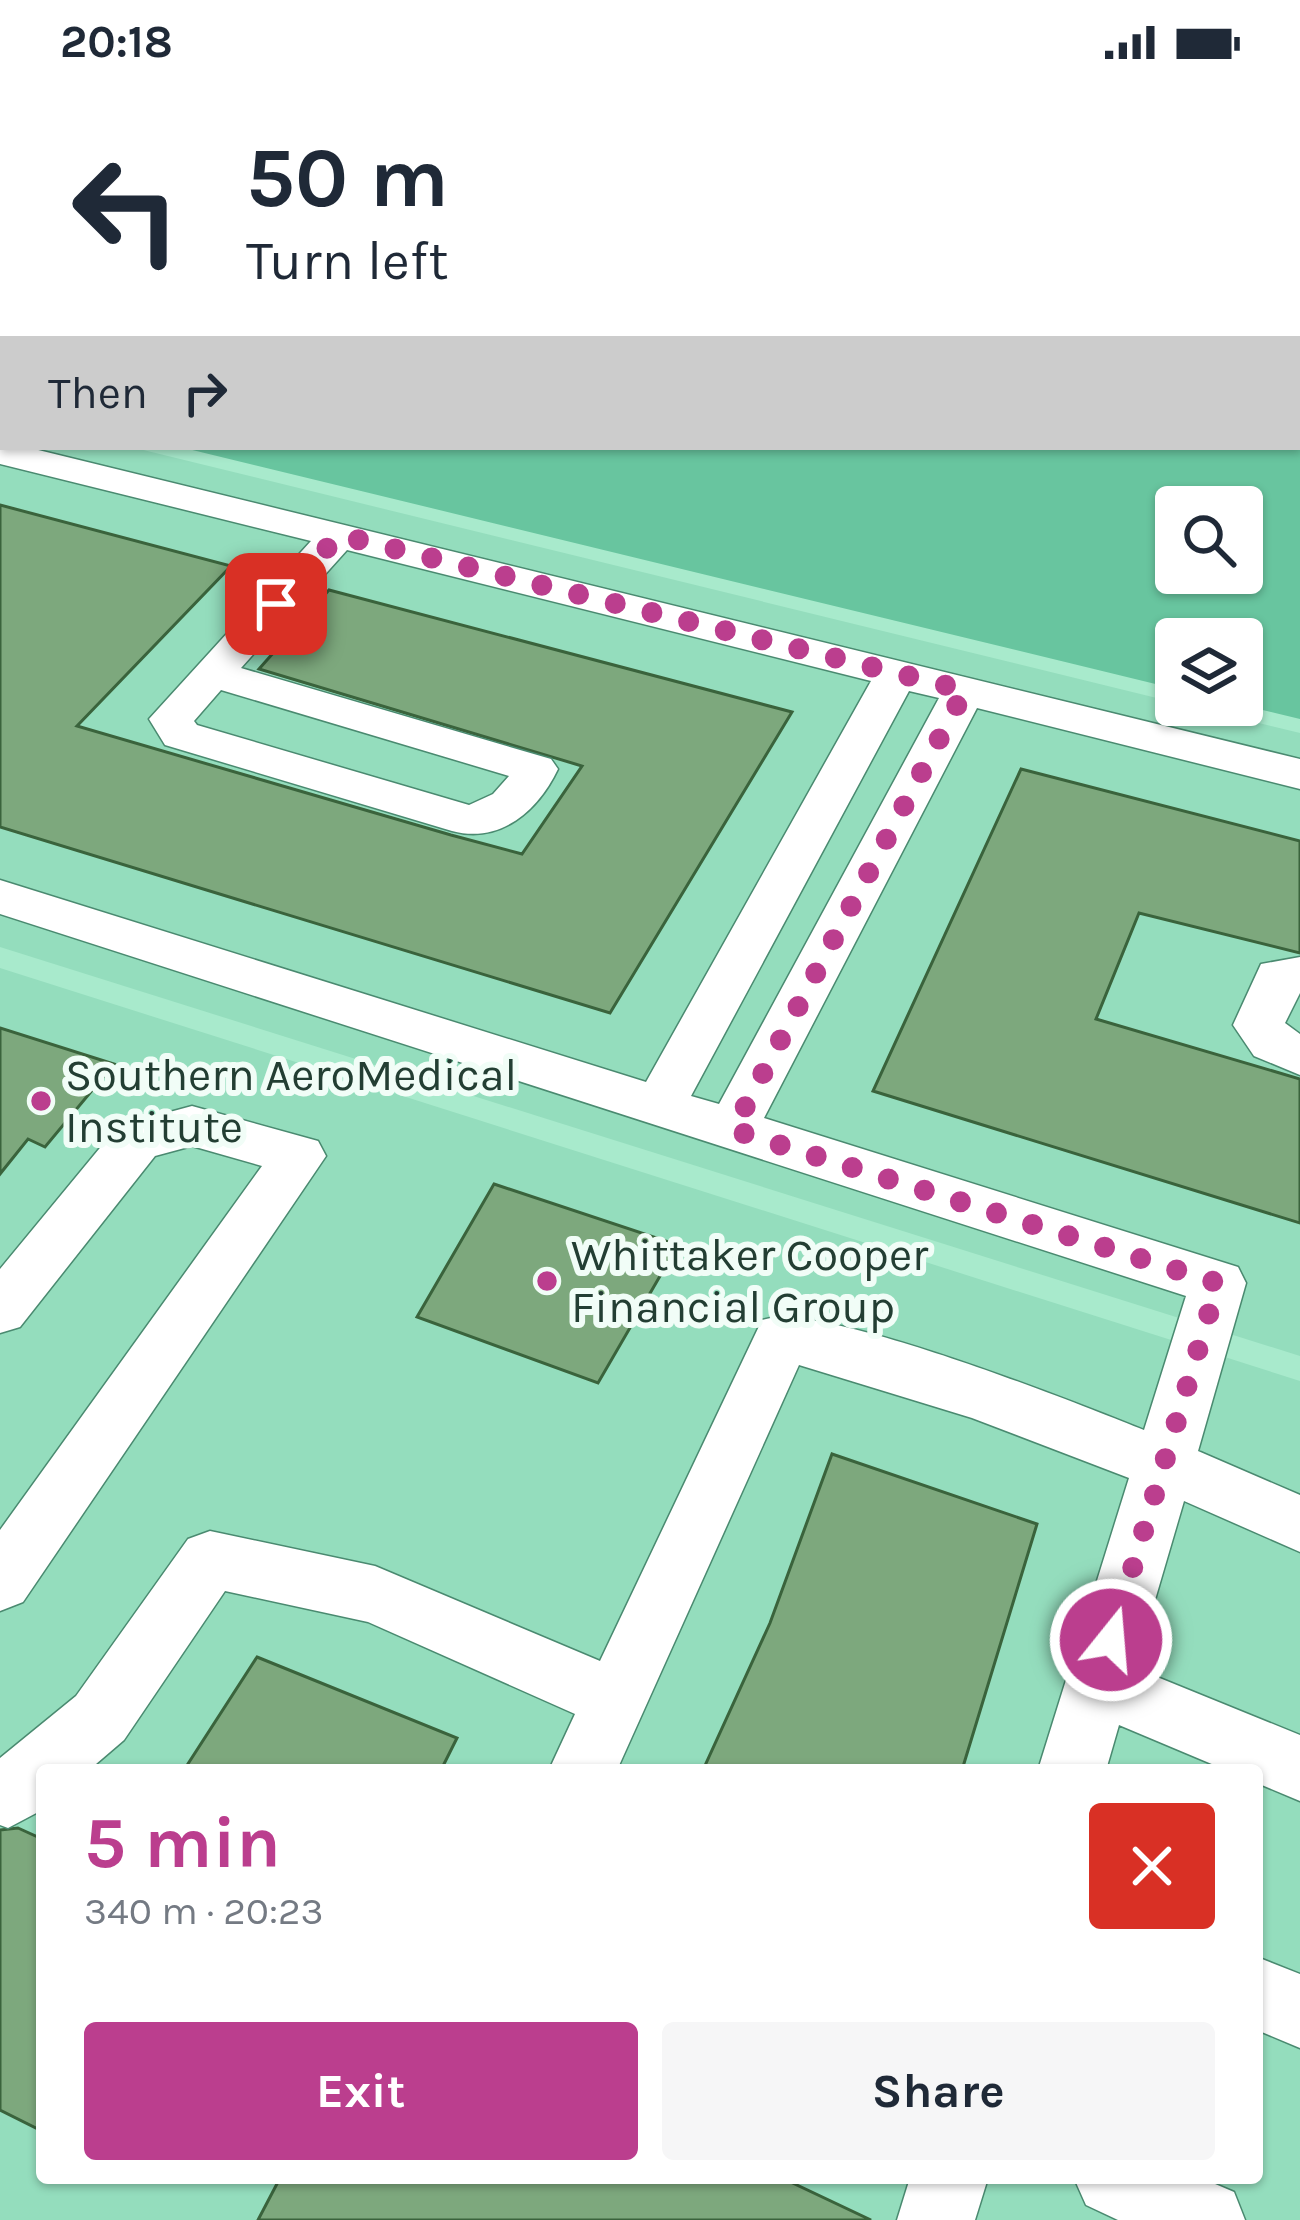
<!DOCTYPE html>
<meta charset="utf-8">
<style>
:root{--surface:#fff;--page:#f6f6f7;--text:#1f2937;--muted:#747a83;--accent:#bb3e8e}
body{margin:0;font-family:Karla,sans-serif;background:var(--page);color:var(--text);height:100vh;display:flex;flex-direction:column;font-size:45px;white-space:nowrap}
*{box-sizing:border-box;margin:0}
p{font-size:39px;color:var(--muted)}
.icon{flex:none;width:66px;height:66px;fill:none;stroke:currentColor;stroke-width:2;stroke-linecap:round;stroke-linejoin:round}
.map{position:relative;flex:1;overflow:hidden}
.side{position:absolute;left:36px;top:1680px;width:1227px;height:420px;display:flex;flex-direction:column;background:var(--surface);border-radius:12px;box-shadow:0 3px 9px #0004}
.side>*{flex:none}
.hud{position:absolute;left:0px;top:0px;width:1302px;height:366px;box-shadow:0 3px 9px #0004;background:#fff;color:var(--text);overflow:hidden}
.fabs{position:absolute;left:1155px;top:402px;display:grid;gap:24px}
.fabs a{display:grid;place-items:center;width:108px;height:108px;border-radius:12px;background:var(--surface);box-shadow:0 3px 9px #0004;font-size:60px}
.pin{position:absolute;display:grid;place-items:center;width:102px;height:102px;color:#fff;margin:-51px;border-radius:24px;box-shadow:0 6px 18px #0006}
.me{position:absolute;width:132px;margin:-66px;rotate:17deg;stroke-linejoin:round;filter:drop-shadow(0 0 9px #0008)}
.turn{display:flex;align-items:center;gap:42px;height:252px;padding:0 48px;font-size:54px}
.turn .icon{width:156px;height:156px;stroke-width:2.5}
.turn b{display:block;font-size:84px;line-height:102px}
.then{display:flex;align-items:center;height:114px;padding:0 48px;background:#0003;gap:24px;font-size:45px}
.round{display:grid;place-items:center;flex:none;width:126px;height:126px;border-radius:12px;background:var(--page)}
.headline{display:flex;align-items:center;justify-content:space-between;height:204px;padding:0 48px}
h1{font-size:72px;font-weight:700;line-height:90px;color:var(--accent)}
.button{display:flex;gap:24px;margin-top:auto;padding:24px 48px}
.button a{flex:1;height:138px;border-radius:12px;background:var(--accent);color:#fff;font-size:48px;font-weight:700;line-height:138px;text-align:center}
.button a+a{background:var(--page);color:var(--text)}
.status{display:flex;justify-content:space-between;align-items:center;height:84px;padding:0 60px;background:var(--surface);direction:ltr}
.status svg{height:33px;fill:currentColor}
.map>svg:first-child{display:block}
.built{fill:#94ddbd;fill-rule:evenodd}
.green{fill:#68c59f;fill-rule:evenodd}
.building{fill:#7da87d;stroke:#3a633c;stroke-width:3}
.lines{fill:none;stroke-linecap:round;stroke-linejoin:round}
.minor-casing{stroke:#4a8a70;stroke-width:3}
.minor{fill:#fff;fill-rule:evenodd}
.route{stroke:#bb3e8e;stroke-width:21;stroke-dasharray:0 37.8}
.poi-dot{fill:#bb3e8e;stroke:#f1fdf7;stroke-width:4.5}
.labels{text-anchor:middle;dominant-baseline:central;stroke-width:12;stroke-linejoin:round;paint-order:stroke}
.poi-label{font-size:45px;fill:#233e33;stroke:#f1fdf7;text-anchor:start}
</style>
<div class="status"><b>20:18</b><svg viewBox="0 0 49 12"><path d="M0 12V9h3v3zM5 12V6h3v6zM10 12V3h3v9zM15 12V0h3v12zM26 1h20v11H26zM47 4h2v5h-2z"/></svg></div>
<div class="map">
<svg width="1300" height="2136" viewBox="0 0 1300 2136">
<rect width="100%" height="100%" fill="#a8eacc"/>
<!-- built -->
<path class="built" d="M0,0H1300L1299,13V3H3V363H131L1300,649V1272L0,863Z
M0,884L1300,1297V2136H0ZM42,1686H1257V2094H42Z"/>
<!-- green -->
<path class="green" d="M1300,221V635L1242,621V555H1176V605L180,363H1299ZM1176,423H1242V489H1176Z"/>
<!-- building -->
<path class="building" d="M0,421L231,482L77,642L451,751L522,770L582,682L259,585L329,506L792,628L610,929L0,743Z
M1021,685L1300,757V869L1139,829L1096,935L1300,995V1139L873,1007Z
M0,944L114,980L45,1063L28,1055L0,1090Z
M494,1100L678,1161L598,1299L417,1233Z
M832,1370L1037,1440L962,1686H703L770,1539Z
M257,1573L457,1654L441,1686H184Z
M18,1744L42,1755V2047L0,2026V1746Z
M280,2094H782L871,2136H258Z"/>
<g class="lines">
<defs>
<path id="minor" d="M0,97H3V117H0Z
M0,142H3V162H0Z
M0,187H3V207H0Z
M0,231H3V253H0Z
M0,357L3,363H26L1300,675V705L977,624L764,1034L1238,1183L1246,1199L1198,1367L1300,1411V1468L1184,1417L1135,1584L1300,1651V1717L1257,1699V1686H1226L1119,1641L1106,1686H1038L1129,1394L972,1334L799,1281L617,1686H549L575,1630L368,1538L225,1507L124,1656L89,1686H42V1726L8,1744L0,1741V1674L76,1612L188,1455L210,1447L375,1482L600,1577L762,1236C820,1216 1076,1319 1144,1346L1186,1212L0,830V796L646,998L871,597L347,466L241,584L551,675L558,685C538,727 500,760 452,747L165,661L149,635L311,457L0,380ZM221,606L509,692L493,710L469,721L197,641L194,637ZM909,607L939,614L719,1020L691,1012Z
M1300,873V909L1285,939L1300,950V991L1254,972L1233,941L1261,880Z
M192,1022L318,1057L326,1072L23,1518L0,1527V1446L262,1082L192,1062L155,1072L20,1243L0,1249V1185L118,1042Z
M1257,1873L1300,1890V1964L1257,1946Z
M910,2094H988L975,2136H897Z
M1074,2094H1201L1234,2108L1245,2136H1118L1086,2121Z"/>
</defs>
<!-- minor casing -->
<use href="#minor" class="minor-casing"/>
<!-- minor -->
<use href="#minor" class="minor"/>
</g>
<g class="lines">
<!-- route -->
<path class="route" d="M276,520L339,451L965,606L733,1046L1218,1199L1111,1556"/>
</g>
<!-- markers -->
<g class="poi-dot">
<circle cx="41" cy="1017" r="12"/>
<circle cx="547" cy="1197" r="12"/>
</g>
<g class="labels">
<!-- poi labels -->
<g class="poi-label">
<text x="65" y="991">Southern AeroMedical<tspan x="65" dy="52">Institute</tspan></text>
<text x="571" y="1171">Whittaker Cooper<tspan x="571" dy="52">Financial Group</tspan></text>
</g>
</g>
</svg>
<div class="fabs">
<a><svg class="icon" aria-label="search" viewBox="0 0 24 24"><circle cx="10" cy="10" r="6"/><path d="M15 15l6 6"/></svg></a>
<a><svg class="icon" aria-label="layers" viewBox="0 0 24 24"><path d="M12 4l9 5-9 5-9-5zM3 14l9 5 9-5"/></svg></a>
</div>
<div class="pin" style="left:276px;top:520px;background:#d93025"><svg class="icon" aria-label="arrive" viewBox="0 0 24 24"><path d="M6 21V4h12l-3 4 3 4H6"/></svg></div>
<svg class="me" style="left:1111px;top:1556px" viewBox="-20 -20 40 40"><circle r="17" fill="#bb3e8e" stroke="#fff" stroke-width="3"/><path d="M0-11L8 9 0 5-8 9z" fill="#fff"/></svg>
<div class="hud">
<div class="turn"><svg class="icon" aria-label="left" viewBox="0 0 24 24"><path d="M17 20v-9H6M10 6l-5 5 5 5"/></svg><div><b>50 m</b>Turn left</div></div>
<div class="then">Then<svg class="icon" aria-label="right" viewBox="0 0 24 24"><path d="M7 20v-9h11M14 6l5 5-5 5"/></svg></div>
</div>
<section class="side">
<div class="headline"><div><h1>5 min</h1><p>340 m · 20:23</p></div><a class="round" style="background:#d93025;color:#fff"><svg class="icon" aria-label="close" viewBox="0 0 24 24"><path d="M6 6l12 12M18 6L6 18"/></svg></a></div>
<div class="button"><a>Exit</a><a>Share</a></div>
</section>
</div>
